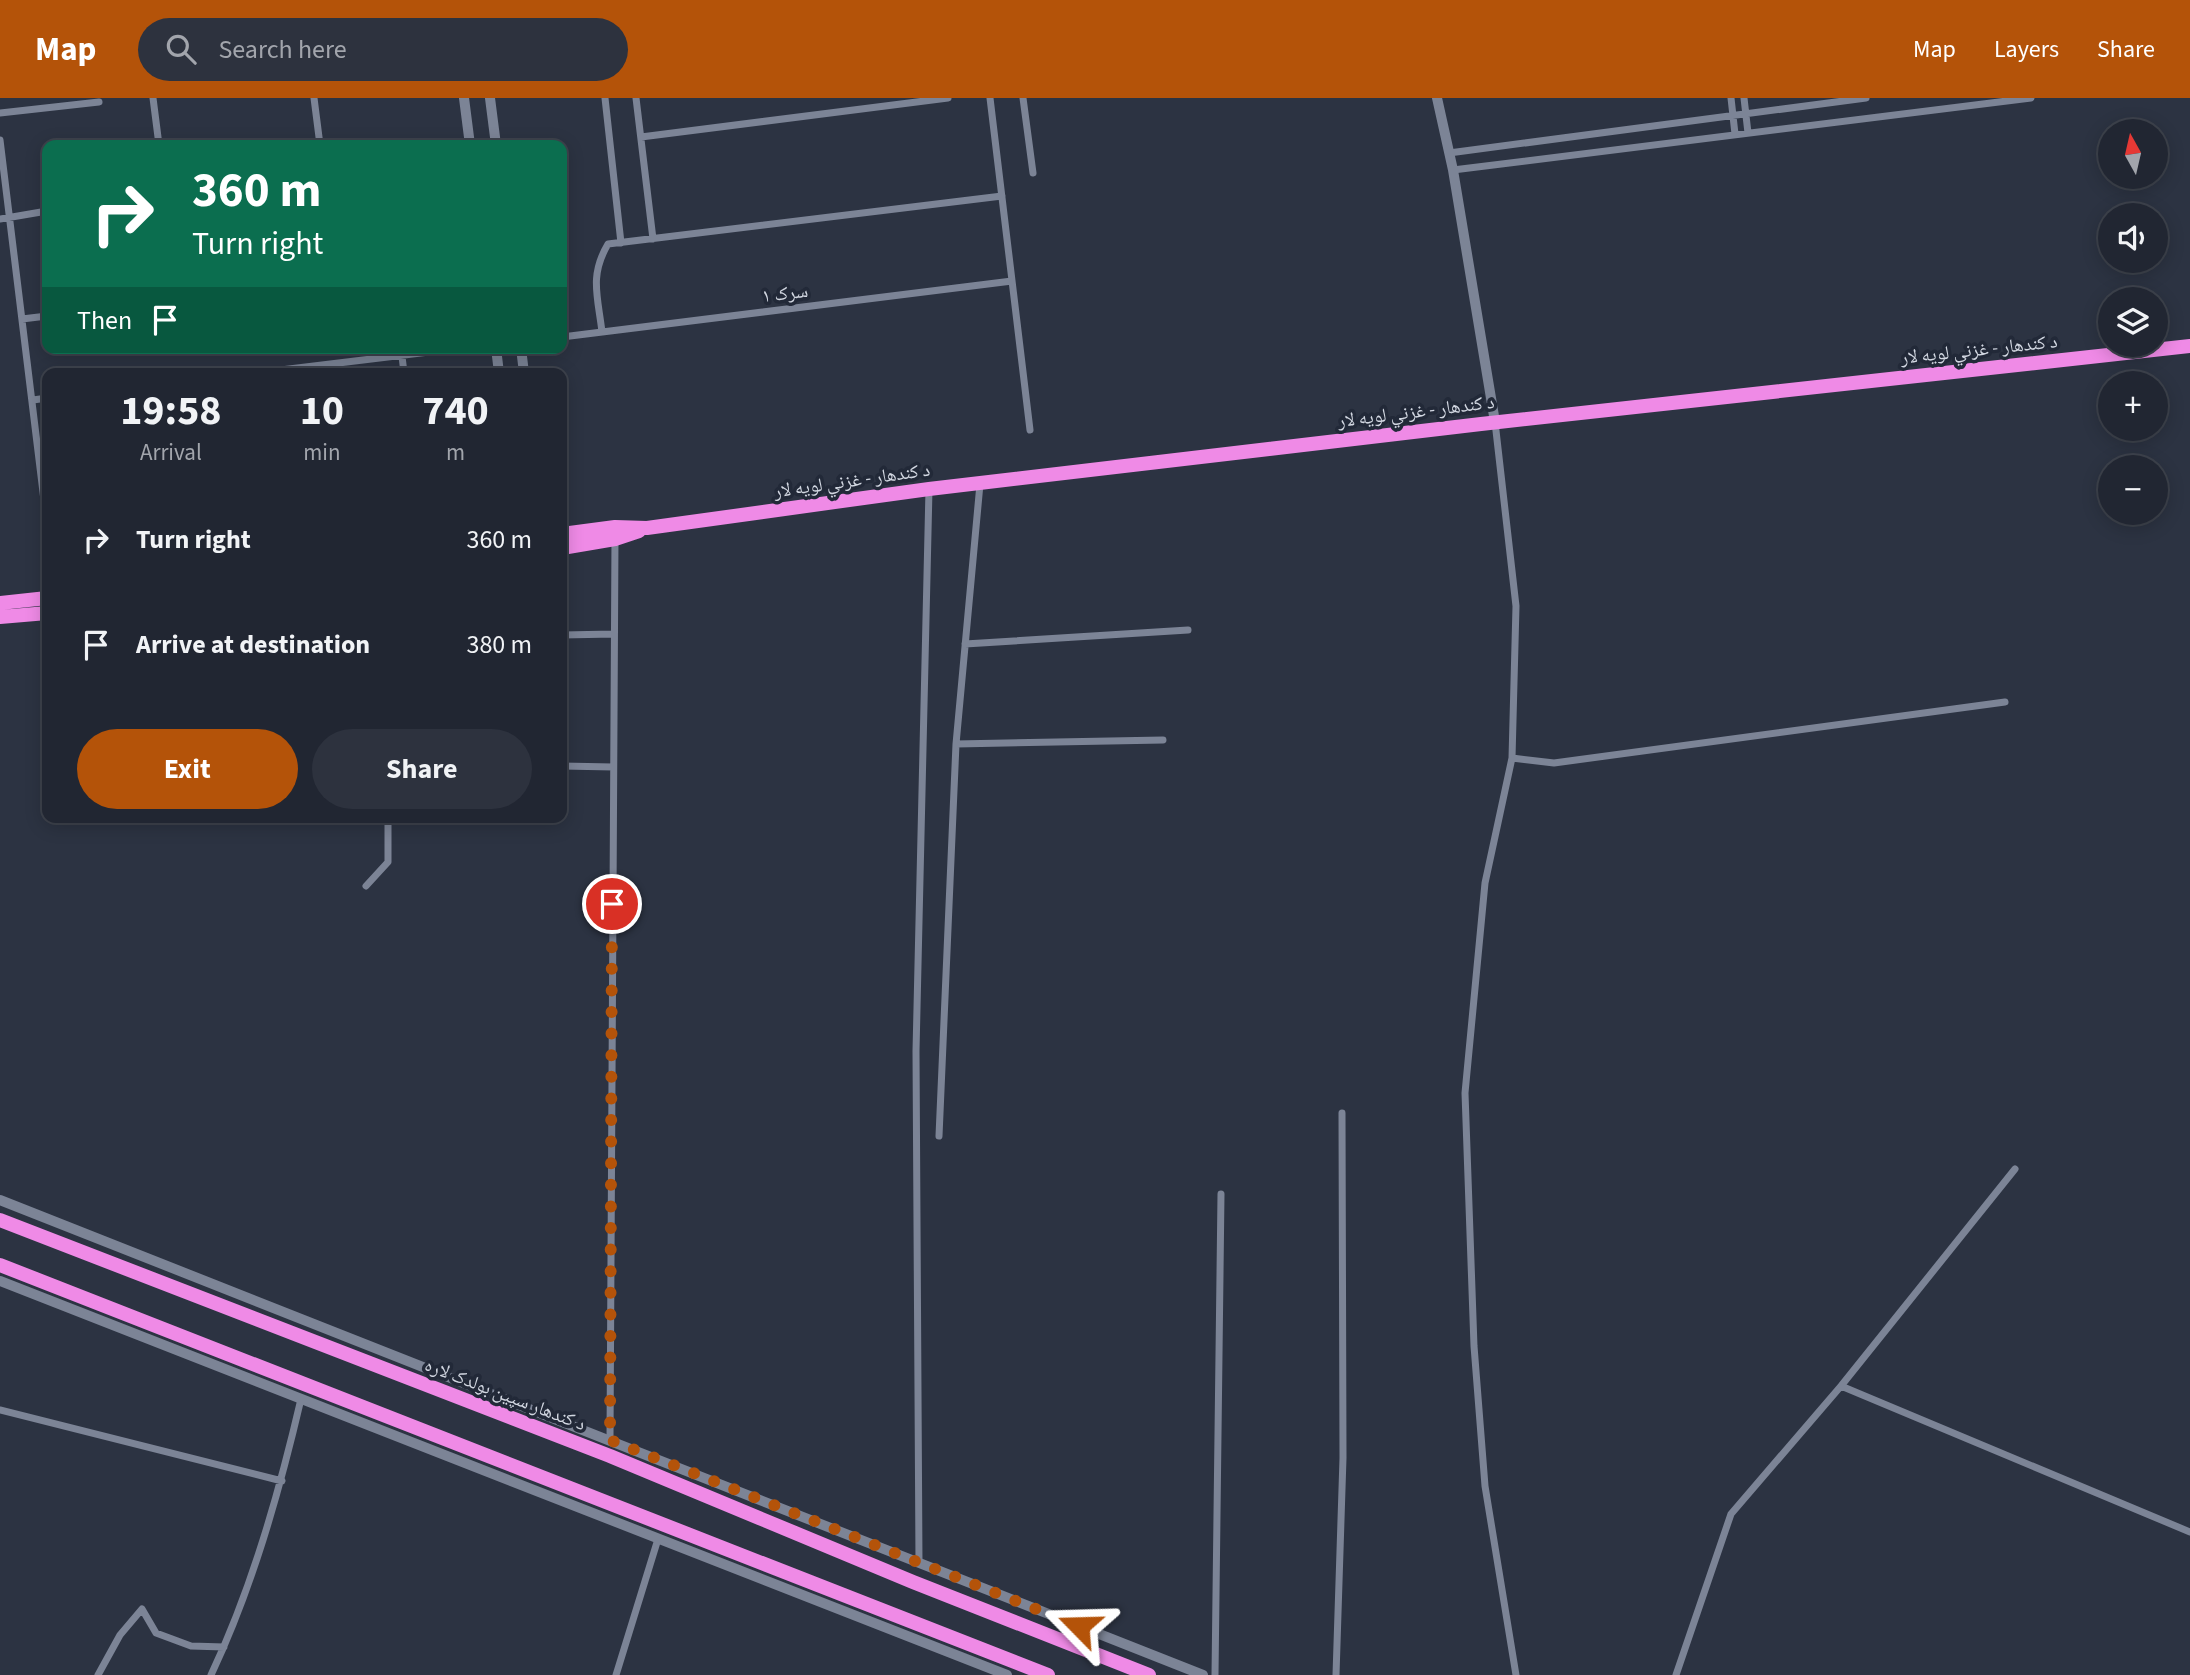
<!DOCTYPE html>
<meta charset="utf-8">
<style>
:root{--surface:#212632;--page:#2d323e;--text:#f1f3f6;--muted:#a2a5ac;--line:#3e434d;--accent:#b45309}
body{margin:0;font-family:"Source Sans 3","Noto Naskh Arabic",sans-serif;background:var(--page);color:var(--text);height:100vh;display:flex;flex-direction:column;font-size:26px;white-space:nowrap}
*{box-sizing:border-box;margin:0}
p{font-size:23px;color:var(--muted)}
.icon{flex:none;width:38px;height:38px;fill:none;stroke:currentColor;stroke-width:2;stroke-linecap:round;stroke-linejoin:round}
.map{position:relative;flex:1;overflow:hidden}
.drawer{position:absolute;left:42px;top:270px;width:525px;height:455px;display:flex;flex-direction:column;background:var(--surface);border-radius:14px;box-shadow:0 4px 18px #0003,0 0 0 2px var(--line)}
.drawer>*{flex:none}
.hud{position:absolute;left:42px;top:42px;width:525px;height:214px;border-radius:14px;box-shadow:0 4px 18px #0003,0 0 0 2px var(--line);background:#0b6e4f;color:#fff;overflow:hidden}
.needle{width:46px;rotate:352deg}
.controls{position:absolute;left:2098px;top:21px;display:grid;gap:14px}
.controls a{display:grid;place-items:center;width:70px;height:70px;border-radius:50%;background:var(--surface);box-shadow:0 4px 18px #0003,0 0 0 2px var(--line);font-size:35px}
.pin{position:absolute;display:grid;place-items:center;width:60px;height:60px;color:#fff;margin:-30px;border:4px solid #fff;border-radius:50%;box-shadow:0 2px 7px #0007}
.me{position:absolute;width:77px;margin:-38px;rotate:292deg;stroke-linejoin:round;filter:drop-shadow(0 0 5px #0008)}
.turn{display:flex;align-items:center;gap:24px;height:147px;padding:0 35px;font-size:32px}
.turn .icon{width:91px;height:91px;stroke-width:2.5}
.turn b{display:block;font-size:49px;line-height:60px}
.then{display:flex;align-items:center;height:66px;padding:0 35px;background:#0003;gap:14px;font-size:26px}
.eta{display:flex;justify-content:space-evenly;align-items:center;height:119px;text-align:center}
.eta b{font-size:42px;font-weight:700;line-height:49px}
.button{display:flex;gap:14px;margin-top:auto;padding:14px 35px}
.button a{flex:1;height:80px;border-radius:42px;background:var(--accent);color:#fff;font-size:28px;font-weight:700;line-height:80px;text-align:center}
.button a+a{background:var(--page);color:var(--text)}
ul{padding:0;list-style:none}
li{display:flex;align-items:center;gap:21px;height:105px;padding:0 35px}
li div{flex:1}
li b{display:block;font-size:26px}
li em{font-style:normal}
header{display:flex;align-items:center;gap:42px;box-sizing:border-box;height:98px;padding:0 35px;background:var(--accent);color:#fff}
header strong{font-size:33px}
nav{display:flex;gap:38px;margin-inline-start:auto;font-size:24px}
.search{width:490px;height:63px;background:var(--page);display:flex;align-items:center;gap:18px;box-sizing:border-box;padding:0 24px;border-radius:38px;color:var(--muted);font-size:26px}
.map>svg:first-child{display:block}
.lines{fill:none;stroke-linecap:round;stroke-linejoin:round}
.street{stroke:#7c8496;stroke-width:7}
.secondary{stroke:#7c8496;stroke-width:10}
.highway{stroke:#ef8ae6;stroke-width:14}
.route{stroke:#b45309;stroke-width:12;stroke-dasharray:0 21.6}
.labels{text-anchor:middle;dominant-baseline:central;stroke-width:7;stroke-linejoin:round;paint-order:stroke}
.street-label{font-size:19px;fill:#d2d7e1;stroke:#222938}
</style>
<header>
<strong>Map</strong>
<div class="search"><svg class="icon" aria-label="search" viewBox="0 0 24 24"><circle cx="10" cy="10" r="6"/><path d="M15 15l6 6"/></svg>Search here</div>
<nav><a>Map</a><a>Layers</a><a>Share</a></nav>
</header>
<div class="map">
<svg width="2190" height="1577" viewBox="0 0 2190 1577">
<rect width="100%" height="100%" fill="#2c3342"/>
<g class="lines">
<!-- street -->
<path class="street" d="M153,0L159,47
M314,0L320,47
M605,0L621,145
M636,0L653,141
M990,0L1030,332
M1023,0L1033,75
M1731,0L1735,36
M1744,0L1748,35
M0,15L99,4
M641,39L948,0
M0,42L47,427
M1449,55L1866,0
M1453,72L2031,0
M0,121L47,113
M22,221L47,218
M602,234C598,199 589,178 608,146L1002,98
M562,239L1012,183
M401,250L404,275
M256,275L462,250
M33,302L47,300
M1495,324L1516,508L1512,660L1485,785L1465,995L1474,1248L1485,1388L1516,1577
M562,537L614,536
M965,546L1188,532
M956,646L1163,642
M1512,660L1554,665L2005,604
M562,668L613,669
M366,788L388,764V719
M939,1038L956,646L980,386
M1841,1288L2190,1434
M0,1312L282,1383
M610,1342L615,440
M919,1465L916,953L929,391
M98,1577L120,1537L142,1511L156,1535L191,1548L224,1549
M211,1577C252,1490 279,1395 301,1301
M616,1577L658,1441
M1215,1577L1221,1096
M1336,1577L1343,1360L1342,1015
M1676,1577L1731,1416L1841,1288L2015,1071"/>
<!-- secondary -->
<path class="secondary" d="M464,0L470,47
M490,0L496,47
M1437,0L1453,72L1495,324
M496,250L499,275
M521,250L524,275
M0,1102L1203,1577
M0,1183L1007,1577"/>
<!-- highway -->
<path class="highway" d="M562,436L615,429L647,430L929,391L1481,326L2190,248
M562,450L615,441L639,433
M0,505L47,500
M0,519L47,515
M0,1122L610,1358L913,1484L1149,1577
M0,1167L1048,1577"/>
</g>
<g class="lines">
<!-- route -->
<path class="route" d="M612,806L610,1342L1079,1528"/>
</g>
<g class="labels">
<!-- street labels -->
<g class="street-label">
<text transform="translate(785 196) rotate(-7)">سرک ۱</text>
<text transform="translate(1979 252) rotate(-6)">د کندهار - غزني لويه لار</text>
<text transform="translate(1416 314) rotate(-7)">د کندهار - غزني لويه لار</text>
<text transform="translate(852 383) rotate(-8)">د کندهار - غزني لويه لار</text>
<text transform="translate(505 1297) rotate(21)">د کندهار سپین بولدک لاره</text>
</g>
</g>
</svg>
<div class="controls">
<a><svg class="needle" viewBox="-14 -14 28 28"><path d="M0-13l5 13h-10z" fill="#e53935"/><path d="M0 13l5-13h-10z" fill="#a2a5ac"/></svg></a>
<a><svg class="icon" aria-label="sound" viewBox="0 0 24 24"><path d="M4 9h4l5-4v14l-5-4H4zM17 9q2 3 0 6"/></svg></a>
<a><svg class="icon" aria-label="layers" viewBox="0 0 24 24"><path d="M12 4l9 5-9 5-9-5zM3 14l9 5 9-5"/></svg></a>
<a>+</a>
<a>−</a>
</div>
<div class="pin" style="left:612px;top:806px;background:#d93025"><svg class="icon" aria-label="arrive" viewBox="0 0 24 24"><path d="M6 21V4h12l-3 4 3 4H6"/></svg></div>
<svg class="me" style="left:1079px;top:1528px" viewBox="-20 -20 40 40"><path d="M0-17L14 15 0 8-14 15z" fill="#b45309" stroke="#fff" stroke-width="4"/></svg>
<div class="hud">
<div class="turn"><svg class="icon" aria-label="right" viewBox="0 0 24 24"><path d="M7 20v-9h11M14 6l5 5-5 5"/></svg><div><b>360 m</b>Turn right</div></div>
<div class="then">Then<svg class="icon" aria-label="arrive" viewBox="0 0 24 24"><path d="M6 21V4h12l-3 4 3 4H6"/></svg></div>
</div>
<section class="drawer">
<div class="eta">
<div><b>19:58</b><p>Arrival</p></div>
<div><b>10</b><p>min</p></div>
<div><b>740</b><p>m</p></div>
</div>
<ul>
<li><svg class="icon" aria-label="right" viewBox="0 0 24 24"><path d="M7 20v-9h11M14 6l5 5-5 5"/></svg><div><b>Turn right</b></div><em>360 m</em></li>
<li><svg class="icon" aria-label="arrive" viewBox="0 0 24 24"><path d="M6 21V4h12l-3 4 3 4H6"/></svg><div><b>Arrive at destination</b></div><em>380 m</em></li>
</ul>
<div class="button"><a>Exit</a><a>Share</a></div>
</section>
</div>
